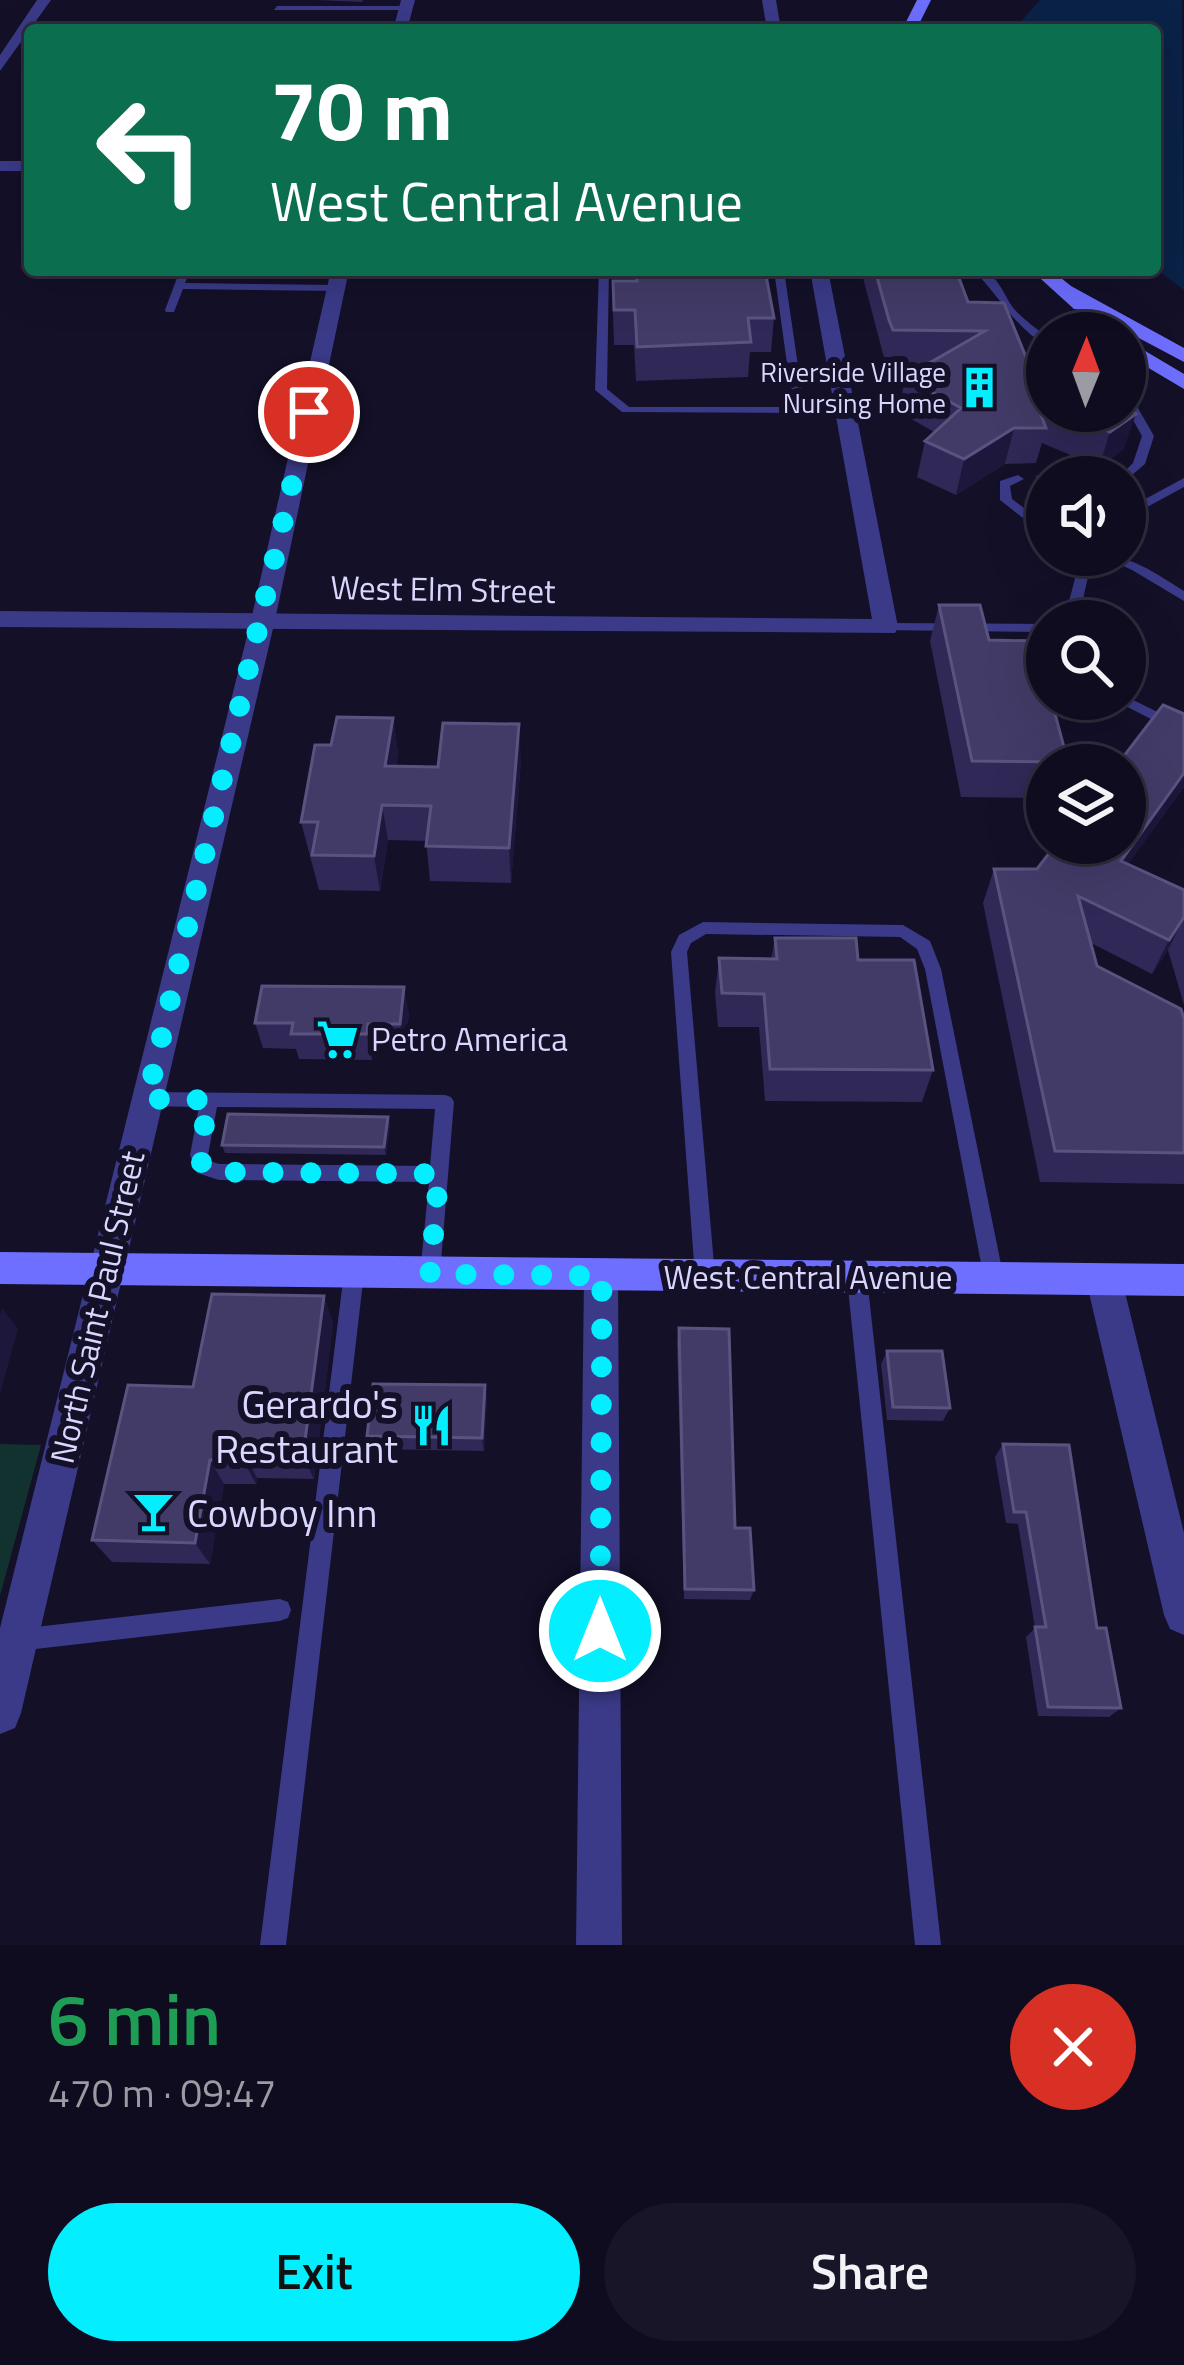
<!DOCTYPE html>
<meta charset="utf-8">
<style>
:root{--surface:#0e0c1e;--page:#171527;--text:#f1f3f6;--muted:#9b9ba4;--line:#2e2c3c;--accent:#03eeff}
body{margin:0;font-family:"Titillium Web",sans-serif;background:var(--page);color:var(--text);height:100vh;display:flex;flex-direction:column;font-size:45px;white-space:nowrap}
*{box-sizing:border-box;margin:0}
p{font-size:39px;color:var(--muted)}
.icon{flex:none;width:66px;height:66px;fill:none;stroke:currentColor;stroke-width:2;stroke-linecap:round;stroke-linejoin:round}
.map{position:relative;height:1945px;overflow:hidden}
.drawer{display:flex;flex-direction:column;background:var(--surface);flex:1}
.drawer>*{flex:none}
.hud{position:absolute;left:24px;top:24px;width:1137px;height:252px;border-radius:12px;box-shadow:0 12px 48px #0002,0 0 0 3px var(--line);background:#0b6e4f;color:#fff;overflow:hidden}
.needle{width:78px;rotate:1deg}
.controls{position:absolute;left:1026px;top:312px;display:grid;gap:24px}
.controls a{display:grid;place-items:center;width:120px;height:120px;border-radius:50%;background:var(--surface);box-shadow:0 12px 48px #0002,0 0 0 3px var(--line);font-size:60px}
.pin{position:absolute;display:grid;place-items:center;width:102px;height:102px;color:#fff;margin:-51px;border:6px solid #fff;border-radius:50%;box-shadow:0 3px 12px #0007}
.me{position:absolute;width:132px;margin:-66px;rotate:0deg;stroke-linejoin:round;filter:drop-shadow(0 0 9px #0008)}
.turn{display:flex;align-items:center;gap:42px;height:252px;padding:0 48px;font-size:54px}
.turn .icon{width:156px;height:156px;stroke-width:2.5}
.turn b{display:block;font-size:84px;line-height:102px}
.round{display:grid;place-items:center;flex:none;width:126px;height:126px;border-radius:63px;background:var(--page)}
.headline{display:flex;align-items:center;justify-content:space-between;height:204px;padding:0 48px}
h1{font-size:72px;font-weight:600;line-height:90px;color:#1e9e55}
.button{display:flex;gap:24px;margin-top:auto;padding:24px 48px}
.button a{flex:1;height:138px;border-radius:72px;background:var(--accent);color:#111;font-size:48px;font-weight:600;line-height:138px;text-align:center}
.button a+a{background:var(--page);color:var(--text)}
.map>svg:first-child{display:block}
.green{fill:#123230}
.water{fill:#0a2247}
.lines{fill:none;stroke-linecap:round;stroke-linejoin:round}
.service{fill:#3a3a88;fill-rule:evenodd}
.minor{fill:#3a3a88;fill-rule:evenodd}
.tertiary{fill:#3a3a88;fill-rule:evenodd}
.secondary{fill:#6e6fff;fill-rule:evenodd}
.wall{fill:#302856}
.shaded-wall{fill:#1d173c}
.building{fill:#423b68;stroke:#5a5380;stroke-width:3}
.route{stroke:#03eeff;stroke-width:21;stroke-dasharray:0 37.8}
.labels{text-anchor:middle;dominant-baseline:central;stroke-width:12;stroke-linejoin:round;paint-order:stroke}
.far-poi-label{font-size:27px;fill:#dad7ff;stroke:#131028;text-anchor:end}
.street-label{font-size:33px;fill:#dad7ff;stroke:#131028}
.poi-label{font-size:33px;fill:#dad7ff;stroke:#131028;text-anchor:start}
.near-poi-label{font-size:39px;fill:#dad7ff;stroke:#131028;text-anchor:end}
</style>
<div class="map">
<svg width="1184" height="1945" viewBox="0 0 1184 1945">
<rect width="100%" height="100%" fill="#131028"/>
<!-- green -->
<path class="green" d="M0,1444L41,1445L0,1596Z"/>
<!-- water -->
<path class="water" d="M1040,0H1182L1184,290L1155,268V30H1013Z"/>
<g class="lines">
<!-- service -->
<path class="service" d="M277,6H406L410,8L406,10H274Z
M180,270H190L185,283L336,285L341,288L336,291L183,289L174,312H166L165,310Z
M599,270H609L607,389L629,407H793L774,270H784L804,407H845L851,410L845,413L622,412L595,390Z
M973,270C999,270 1001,293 1015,310C1024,320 1037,329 1047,337V346C1013,326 1000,296 973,270Z
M1125,393L1131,396L1154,436L1145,464L1125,481V477H1119L1133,463L1142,436L1125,406Z
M1018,475L1024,479L1010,486L1012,499L1032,514L1047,501L1043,523L1047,526V537L1000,500V481Z
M1040,475L1052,477H1047V483L1036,482V476Z
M1184,478V487L1125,519V510Z
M1081,555H1093L1078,621H1064Z
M1099,555C1132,555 1156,574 1184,591V601L1132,570Z
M886,623L1047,624V632L881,630L879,627Z
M1125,696L1184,725V736L1112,699H1125Z
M703,922L903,925L930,941L941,969L1004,1279L1001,1285L994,1288L987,1285L984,1279L925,969L917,949L900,937L706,934L691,943L687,952L715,1276L712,1282L705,1285L698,1282L695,1276L671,952L679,935Z
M147,1092L445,1095L451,1097L454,1102L440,1274L437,1280L430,1283L423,1280L420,1274L429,1182L219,1180L197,1173L190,1155L199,1107L147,1106L141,1104L138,1099L141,1094ZM217,1107L435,1109L430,1166L219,1164L210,1161L208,1155Z
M354,1264L361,1267L364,1273L286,1945H260L344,1273L347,1267Z
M857,1269L864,1272L867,1278L941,1945H915L847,1278L850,1272Z
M280,1599L288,1602L291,1610L288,1618L280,1621L18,1651L10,1648L7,1640L10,1632L18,1629Z"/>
<!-- minor -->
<path class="minor" d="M37,0H51L0,71V55Z
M762,0H776L781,30H767Z
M0,161H30V171H0Z
M810,270H828L898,627L895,633L0,627V611L872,619Z
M601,1260L613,1265L618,1276L622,1945H576L584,1276L589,1265Z
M1104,1264L1116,1269L1122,1280L1184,1533V1635L1170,1629L1164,1615L1086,1280L1092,1269Z"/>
<!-- tertiary -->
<path class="tertiary" d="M401,0H415L407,30H393Z
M331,270H349L275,620L21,1713L15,1728L0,1734V1628L251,620Z"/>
<!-- secondary -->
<path class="secondary" d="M917,0H931L916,30H902Z
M1031,270H1051L1071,286L1184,348V362L1086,310L1074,309Z
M1125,339L1184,374V389L1125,354Z
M0,1252L1184,1264V1296L0,1284Z"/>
</g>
<!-- wall -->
<path class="wall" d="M316,0H363L362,2Z
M635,270H765L774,318L771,352H750L748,377L636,381L634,345H614L613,315V281H635Z
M861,270H956L968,302L1028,362L1047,350V411H1125L1124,449L1099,467L1042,443L1036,463L1005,464L956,495L917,477L925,441L934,432L899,412L905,377L927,365L887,364L883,354Z
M939,605L989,640L1068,762L1067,765H1047V798L961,797L930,641Z
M1184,714V787L1128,864L1184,890V1005L1168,950L1152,974L1091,943L1097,966L1184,1019V1184L1040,1182L983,903L994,869H1037Z
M393,718L398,753L396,766L438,767L521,760L511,883L430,881L426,841L388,840L380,891L319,890L301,822L331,745Z
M775,938L858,960L933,1070L922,1102L765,1101L759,1027H718L715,992L719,958L771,959Z
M409,1013L405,1049H374L372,1060L299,1059L296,1049L263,1048L255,1023Z
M388,1117L390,1125L386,1155L225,1153L222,1145Z
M324,1296L333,1324L314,1479L257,1478L256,1484H224L210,1564L112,1562L92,1540L193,1387Z
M679,1328L754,1590L750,1600L684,1599L677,1342Z
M887,1351L950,1408L943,1421L887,1420L881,1364Z
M485,1385L487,1399L484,1451L371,1449L367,1436Z
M1003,1444L1121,1708L1109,1717L1038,1716L1026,1637L1035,1628L1018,1524L1006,1523L995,1457Z"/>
<!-- shaded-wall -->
<path class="shaded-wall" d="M1136,414L1124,449L1099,467L1110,432Z
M1014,428L1005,464L956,495L964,459Z
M393,718L398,753L390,801L385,766Z
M519,724L521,760L511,883L509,848Z
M1184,773V787L1106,895L1121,861Z
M382,805L388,840L380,891L374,856Z
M1184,917L1168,950L1152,974L1169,940Z
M404,987L409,1013L405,1049L400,1024Z
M368,1024L374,1049L372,1060L367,1034Z
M388,1117L390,1125L386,1155L384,1147Z
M324,1296L333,1324L314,1479L303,1456Z
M2,1308L18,1329L0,1394V1315Z
M485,1385L487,1399L484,1451L482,1438Z
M244,1454L257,1478L256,1484L243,1460Z
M210,1460L224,1484L210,1564L195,1543Z"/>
<!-- building -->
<path class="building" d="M637,270H765L774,318H748L751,342L637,347L635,310H614L613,281H637Z
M875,270H956L968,302L1004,303L1028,362L1047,350V406L1036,402L1046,428H1014L964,459L925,441L961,408L905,377L985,331L893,330L889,320Z
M1125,408L1136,414L1110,432L1058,411H1125Z
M939,605H980L989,640L1035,641L1047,685V699H1051L1068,762L972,761Z
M1163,705L1184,714V773L1121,861L1184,890V917L1169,940L1078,896L1097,966L1181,1009L1184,1019V1153L1055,1151L994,869H1037L1057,843H1125V765H1117Z
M337,717L393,718L385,766L438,767L443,723L519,724L509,848L426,846L431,806L382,805L374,856L312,855L318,822H301L315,745H331Z
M775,938H856L858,960H914L933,1070L770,1069L764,994L722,993L719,958L777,959Z
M262,986L404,987L400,1024H368L367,1034H291L293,1023H255Z
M228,1114L388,1117L384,1147L222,1145Z
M212,1294L324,1296L303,1456L244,1454L243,1460H210L195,1543L92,1540L128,1385L193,1387Z
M679,1328L729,1329L735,1528H750L754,1590L685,1589Z
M887,1351H942L950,1408L893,1407Z
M373,1384L485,1385L482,1438L367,1436Z
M1003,1444L1069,1445L1097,1628H1106L1121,1708L1048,1707L1035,1627H1046L1026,1512H1014Z"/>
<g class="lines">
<!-- route -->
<path class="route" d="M309,412L147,1099L209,1100L199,1155L203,1167L219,1172L439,1174L430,1274L602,1276L600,1631"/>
</g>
<!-- icons -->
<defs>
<symbol id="building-bare" viewBox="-9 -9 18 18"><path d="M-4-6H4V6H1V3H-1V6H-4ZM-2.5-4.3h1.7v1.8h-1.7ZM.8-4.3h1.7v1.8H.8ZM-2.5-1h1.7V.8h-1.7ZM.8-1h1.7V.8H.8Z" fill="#03eeff" stroke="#131028" stroke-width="2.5" paint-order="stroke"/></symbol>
<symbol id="supermarket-bare" viewBox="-9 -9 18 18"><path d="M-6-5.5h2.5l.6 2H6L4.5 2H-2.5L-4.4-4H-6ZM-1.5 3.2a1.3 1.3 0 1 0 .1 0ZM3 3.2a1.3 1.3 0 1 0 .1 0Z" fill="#03eeff" stroke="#131028" stroke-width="2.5" paint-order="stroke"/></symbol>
<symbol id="restaurant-bare" viewBox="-9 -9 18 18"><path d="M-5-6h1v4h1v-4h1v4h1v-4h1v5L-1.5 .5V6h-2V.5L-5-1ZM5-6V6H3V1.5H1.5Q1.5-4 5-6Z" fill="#03eeff" stroke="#131028" stroke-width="2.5" paint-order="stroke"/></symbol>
<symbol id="bar-bare" viewBox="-9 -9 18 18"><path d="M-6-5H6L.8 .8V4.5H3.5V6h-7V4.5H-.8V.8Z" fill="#03eeff" stroke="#131028" stroke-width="2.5" paint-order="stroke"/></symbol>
</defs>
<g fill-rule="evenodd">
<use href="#building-bare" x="950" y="358" width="59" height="59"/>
<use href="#supermarket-bare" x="308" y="1010" width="59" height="59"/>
<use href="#restaurant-bare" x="402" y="1396" width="59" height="59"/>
<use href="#bar-bare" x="124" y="1482" width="59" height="59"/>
</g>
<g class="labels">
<!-- far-poi labels -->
<g class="far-poi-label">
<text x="946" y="371">Riverside Village<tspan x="946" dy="31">Nursing Home</tspan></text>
</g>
<!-- street labels -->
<g class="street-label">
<text transform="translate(443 589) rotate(1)">West Elm Street</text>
<text x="808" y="1277">West Central Avenue</text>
<text transform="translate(97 1307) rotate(-77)">North Saint Paul Street</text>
</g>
<!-- poi labels -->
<g class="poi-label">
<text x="371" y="1039">Petro America</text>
</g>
<!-- near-poi labels -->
<g class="near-poi-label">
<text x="398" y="1403">Gerardo's<tspan x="398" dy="45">Restaurant</tspan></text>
<text x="187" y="1512" text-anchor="start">Cowboy Inn</text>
</g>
</g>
</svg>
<div class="controls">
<a><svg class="needle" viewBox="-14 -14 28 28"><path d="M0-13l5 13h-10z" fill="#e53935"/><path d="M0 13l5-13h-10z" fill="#9b9ba4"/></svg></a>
<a><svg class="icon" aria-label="sound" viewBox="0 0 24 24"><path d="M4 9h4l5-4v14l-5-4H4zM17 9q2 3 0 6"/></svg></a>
<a><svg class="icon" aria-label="search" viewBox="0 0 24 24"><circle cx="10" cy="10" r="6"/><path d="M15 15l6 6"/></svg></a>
<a><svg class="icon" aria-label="layers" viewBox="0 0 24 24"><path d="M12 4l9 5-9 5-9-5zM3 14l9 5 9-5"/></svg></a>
</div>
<div class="pin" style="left:309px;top:412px;background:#d93025"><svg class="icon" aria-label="arrive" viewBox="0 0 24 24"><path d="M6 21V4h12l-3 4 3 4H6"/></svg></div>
<svg class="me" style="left:600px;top:1631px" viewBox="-20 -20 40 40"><circle r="17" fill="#03eeff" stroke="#fff" stroke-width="3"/><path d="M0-11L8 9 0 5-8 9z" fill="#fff"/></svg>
<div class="hud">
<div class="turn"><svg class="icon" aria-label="left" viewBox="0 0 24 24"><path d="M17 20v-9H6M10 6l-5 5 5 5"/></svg><div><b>70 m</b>West Central Avenue</div></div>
</div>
</div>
<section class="drawer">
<div class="headline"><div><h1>6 min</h1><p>470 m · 09:47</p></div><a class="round" style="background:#d93025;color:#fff"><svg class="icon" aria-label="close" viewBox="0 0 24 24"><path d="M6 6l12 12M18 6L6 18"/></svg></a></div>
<div class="button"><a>Exit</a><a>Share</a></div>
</section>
